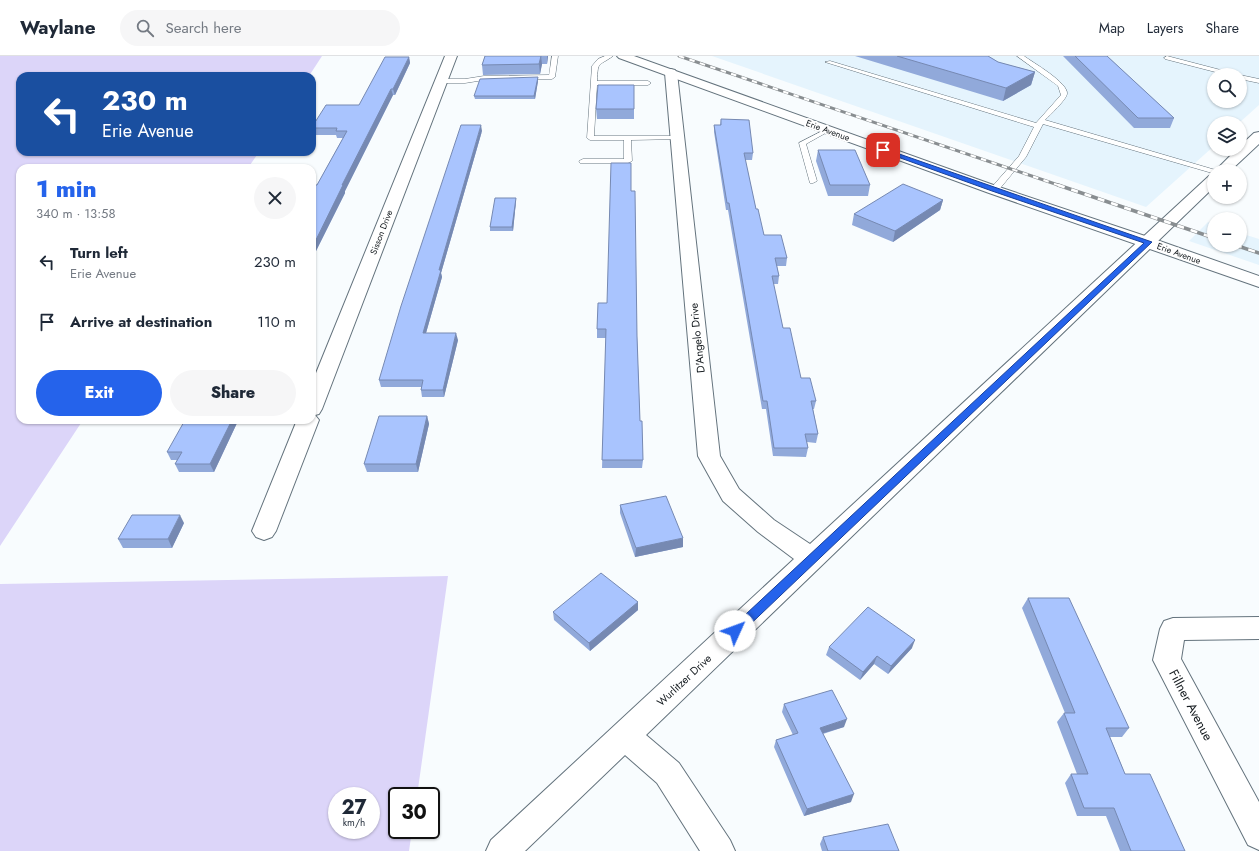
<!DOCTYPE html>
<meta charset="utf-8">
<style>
:root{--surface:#fff;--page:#f6f6f7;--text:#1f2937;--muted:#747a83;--line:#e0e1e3;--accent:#2563eb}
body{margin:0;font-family:Jost,sans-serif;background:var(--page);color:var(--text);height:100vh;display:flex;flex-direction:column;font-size:15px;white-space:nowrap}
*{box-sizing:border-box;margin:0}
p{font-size:13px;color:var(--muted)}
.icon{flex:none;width:22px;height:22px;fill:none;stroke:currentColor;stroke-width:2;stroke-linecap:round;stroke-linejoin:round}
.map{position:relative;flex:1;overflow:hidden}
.side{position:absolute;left:16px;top:108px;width:300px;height:260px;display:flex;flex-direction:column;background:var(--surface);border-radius:12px;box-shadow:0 1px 3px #0004}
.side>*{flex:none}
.banner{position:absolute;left:16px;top:16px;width:300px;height:84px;border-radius:12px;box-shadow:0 1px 3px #0004;background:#1a4fa0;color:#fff;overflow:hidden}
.controls{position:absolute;left:1207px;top:12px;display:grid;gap:8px}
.controls a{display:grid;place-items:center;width:40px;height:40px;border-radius:50%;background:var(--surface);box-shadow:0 1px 3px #0004;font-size:20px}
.speed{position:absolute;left:328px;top:731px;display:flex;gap:8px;font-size:20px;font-weight:700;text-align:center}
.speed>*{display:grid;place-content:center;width:52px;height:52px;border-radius:50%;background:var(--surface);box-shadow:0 1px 3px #0004;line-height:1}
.speed small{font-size:10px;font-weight:400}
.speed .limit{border:2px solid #111;border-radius:6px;background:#fff;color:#111}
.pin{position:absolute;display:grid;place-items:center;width:34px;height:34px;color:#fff;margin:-17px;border-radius:8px;box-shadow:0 2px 6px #0006}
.me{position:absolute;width:44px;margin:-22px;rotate:47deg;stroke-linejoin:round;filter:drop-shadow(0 0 3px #0008)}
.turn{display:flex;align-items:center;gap:14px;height:84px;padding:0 20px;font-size:18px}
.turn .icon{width:52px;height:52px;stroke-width:2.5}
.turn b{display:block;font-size:28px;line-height:34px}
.round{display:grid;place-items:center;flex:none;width:42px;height:42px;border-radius:21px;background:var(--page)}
.headline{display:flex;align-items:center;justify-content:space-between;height:68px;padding:0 20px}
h1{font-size:24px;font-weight:800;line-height:30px;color:var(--accent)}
.action{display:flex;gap:8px;margin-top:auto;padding:8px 20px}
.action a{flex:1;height:46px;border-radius:24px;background:var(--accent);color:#fff;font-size:16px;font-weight:800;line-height:46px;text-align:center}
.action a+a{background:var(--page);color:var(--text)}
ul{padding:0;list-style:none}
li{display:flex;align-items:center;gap:12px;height:60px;padding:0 20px}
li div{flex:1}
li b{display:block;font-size:15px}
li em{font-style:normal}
header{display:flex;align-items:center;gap:24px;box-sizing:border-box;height:56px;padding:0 20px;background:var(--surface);border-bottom:1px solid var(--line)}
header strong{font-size:19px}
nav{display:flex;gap:22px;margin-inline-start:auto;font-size:14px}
.search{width:280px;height:36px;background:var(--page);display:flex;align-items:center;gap:10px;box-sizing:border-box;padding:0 14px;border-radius:22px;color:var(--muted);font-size:15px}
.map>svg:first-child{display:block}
.built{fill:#e5f4fd;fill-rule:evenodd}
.green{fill:#dcd5f9;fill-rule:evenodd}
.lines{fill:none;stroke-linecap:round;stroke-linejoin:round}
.lane-casing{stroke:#64737d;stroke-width:1}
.street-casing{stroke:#64737d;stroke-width:2}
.primary-casing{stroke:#64737d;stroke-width:2}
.lane{fill:#fff;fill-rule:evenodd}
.street{fill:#fff;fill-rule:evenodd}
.primary{fill:#fff;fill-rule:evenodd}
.rail-far1-casing{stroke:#898e91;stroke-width:3}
.rail-casing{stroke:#898e91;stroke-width:3.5}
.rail-far1{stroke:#fff;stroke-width:2;stroke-dasharray:5.5;stroke-linecap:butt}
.rail{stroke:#fff;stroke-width:2.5;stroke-dasharray:7;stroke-linecap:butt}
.wall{fill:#91a9da}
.shaded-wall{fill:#7689b2}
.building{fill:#a9c4fe;stroke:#7689b2}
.route{fill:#2563eb;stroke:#184099}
.labels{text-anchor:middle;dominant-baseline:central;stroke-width:3.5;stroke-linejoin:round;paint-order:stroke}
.far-street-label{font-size:9px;fill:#161c20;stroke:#fff}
.street-label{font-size:11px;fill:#161c20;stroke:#fff}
.near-street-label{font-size:13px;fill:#161c20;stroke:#fff}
</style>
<header>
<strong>Waylane</strong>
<div class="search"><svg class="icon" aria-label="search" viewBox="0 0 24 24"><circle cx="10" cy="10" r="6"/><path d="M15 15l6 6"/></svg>Search here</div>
<nav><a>Map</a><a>Layers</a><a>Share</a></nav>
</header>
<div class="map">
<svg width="1259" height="795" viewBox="0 0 1259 795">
<rect width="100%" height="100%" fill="#f8fcfe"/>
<!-- built -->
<path class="built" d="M712,0H1259V49L1239,67H1214V90L1146,151ZM1214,19H1240V45H1214Z
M1208,166L1214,168V189H1240V177L1259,183V209L1189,185Z"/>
<!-- green -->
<path class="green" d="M0,0H322L309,20H20V96H259L248,112H20V364H83L0,490Z
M448,520L417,740H397V774H412L409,795H0V528ZM337,740H371V774H337Z"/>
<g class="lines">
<defs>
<path id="lane" d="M552,0H558L555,21L552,23L484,24L465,27H441L438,25L441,23H465L484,20L549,19Z
M605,0H613C598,11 598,4 597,25H648L651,27L648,29H597L594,80H678L681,82L680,83L631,84L632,105L628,107H580L579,105L583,103H624V84H590L587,82L592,10L598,3Z
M1017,0H1024C1032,6 1069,27 1067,38C1066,44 1050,59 1045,64L1219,115L1212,117L1043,68L1026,101L997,136H991V132L1019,100L1034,71L825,6L830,5L1036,67L1061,39L1058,30Z
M1167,0L1236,18L1237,19H1227L1165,3L1164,2Z
M1240,19L1259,23V27L1240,23Z
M826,73L831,74L806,88L817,125L813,127H810L799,87Z"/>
<path id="street" d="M445,0H457L322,353L319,358L315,359L319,364L276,475L272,481L264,484L256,481L252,475L297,364H312V327Z
M671,13L675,14L677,17L720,400L739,433L774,464L810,488L1209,120L1214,119V131L646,679L679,707L730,784L735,795H700L657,727L625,699L525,795H486L491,784L794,503L758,476L723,445L698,400L665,17L667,14Z
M1259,76V88L1230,115H1215L1237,93H1240V90L1254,77Z
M1259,561V583L1184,584L1181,603L1259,746V794L1248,789L1153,604L1160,573L1164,565L1173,562Z"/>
<path id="primary" d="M617,0H634L999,131L1154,183L1259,220V231L989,137L619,2Z"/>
</defs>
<!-- lane casing -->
<use href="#lane" class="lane-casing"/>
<!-- street casing -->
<use href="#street" class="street-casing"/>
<!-- primary casing -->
<use href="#primary" class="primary-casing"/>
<!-- lane -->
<use href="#lane" class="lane"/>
<!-- street -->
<use href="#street" class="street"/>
<!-- primary -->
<use href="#primary" class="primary"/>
<defs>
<path id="rail-far1" d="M679,0L1061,130"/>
<path id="rail" d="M1058,129L1214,182
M1235,189L1259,197"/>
</defs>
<!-- rail-far1 casing -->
<use href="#rail-far1" class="rail-far1-casing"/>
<!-- rail casing -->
<use href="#rail" class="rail-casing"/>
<!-- rail-far1 -->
<use href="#rail-far1" class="rail-far1"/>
<!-- rail -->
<use href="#rail" class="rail"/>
</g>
<!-- wall -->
<path class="wall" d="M485,0H548L547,8H542L540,18L483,19L482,9Z
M855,0H988L998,6L1035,16L1031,29L1003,45Z
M1063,0H1107L1174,62L1170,72H1134Z
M409,1L410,7L395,39H393L345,135V137L312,203L313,206L312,208V135L317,129L343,82H337L336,79H313L312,75V71L359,49Z
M538,21V25L535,43H475L474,40Z
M634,29V63H597L596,53Z
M721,63L753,97L752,104H745L756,153L764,179L787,202L786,210H777L779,220L778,228H773L783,272L801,322L816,345L814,353H813L818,378L816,387L807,386L808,392L806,401L773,400L766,353H762L728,154H726L714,76V69H720Z
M482,75L441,217L442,221L426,277L458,284L444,341H422L421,334V331H381L379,324Z
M818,94L870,129L868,140H828L816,105Z
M631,135L637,280L640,365L643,404L642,412H602L606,282H597V273L607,247Z
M943,144L940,154L893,186L852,169L854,158Z
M516,145L513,175H490V171Z
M427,360L429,368L418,416H367L364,408Z
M237,367L214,416H179L175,408L177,404H171L167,396Z
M620,449L683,491L635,501L620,457Z
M184,467L172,492H123L118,483Z
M1028,542L1129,672L1122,681H1110L1125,718L1185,795H1120L1106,760H1077L1065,727L1071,718H1077L1057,666L1064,657H1065L1022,552Z
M638,546V554L590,595L554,564L553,556Z
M829,591L912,592L888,618L874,608L860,624L826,599Z
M784,648L844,671L823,678L851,746L804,760L774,691L776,684L793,679L782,656Z
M823,781L899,795H822L820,788Z"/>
<!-- shaded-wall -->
<path class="shaded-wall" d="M541,0L542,8L540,18L539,8Z
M547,0H548L547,8Z
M409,1L410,7L395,39L393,33Z
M1035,16L1031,29L1003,45L1006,32Z
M538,21V25L535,43L534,40Z
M391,33L393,39L345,135V137L312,203L313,206L312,208V192L342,129Z
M481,69L482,75L441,217L442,221L424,284L423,277L439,214Z
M516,142V145L513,175L512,171Z
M943,144L940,154L893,186L895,175Z
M456,277L458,284L444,341L443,334Z
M427,360L429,368L418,416L416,408Z
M229,364H236L237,367L214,416L210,408Z
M180,459L184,467L172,492L168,483Z
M683,482V491L635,501L636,492Z
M638,546V554L590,595L589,587Z
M915,584L912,592L888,618L891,610Z
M877,600L874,608L860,624L863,616Z
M847,663L844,671L817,679L820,672Z
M854,738L851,746L804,760L807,753Z"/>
<!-- building -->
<path class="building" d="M485,0H541L539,8L482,9Z
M897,0H988L998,6L1035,16L1006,32Z
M1075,0H1107L1174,62H1138Z
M385,1H409L393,33H391L342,129H343L312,192V135L315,129H317L347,75H336L337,72H312V71L326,49H359Z
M538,21L534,40H474L480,23Z
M598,29H634V53H596Z
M721,63L749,64L753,97H744L756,153H758L764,179H781L787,202H775L779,220H772L783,272H790L801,322H810L816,345H811L818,378H805L808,392H774L767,345H763L729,147H727L714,69H721Z
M461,69H481L439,214H441L423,277H456L443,334H421L423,324H379L401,250Z
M818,94H855L870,129H830Z
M611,107H631V135H635L637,280L640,365H642L643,404H602L606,273H597L598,247H607Z
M903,128L943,144L895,175L854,158Z
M495,142H516L512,171H490Z
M379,360H427L416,408H364Z
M185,364H232L210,408H175L182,396H167Z
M666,440L683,482L636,492L620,449Z
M132,459H180L168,483H118Z
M601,517L638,546L589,587L553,556Z
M1028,542H1069L1129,672H1106L1125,718H1150L1185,795H1131L1114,752H1084L1071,718H1088L1064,657H1075Z
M868,551L915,584L891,610L877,600L863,616L829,591Z
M832,634L847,663L820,672L854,738L807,753L776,684L798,677L784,648Z
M888,768L899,795H828L823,781Z"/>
<!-- route -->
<path class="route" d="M881,93H885L1152,186L739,579L735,580L731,579L730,575L731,572L1144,187L992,135L881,95Z"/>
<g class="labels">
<!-- far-street labels -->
<g class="far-street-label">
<text transform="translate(828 74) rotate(20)">Erie Avenue</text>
<text transform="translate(381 176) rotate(-69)">Sisson Drive</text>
<text transform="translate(1179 197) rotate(20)">Erie Avenue</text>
</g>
<!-- street labels -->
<g class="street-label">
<text transform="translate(697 282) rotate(-96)">D'Angelo Drive</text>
<text transform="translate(684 624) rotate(-43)">Wurlitzer Drive</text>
</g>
<!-- near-street labels -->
<g class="near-street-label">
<text transform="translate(1191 649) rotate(62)">Fillner Avenue</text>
</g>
</g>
</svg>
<div class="controls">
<a><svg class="icon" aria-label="search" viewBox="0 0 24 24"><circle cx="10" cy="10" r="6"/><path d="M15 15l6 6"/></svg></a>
<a><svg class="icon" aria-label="layers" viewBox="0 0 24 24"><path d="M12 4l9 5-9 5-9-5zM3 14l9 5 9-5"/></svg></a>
<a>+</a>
<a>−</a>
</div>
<div class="speed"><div>27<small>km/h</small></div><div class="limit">30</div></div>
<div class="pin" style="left:883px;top:94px;background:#d93025"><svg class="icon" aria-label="arrive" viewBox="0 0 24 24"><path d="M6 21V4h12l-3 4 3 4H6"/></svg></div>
<svg class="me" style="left:735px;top:575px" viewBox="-20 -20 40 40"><circle r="19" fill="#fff"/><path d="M0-13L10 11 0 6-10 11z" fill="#2563eb"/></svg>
<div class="banner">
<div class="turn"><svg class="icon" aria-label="left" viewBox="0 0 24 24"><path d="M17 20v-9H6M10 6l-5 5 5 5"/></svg><div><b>230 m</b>Erie Avenue</div></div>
</div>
<section class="side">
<div class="headline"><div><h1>1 min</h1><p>340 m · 13:58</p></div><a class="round"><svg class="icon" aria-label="close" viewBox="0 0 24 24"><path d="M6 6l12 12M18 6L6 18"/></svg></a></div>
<ul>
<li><svg class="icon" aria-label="left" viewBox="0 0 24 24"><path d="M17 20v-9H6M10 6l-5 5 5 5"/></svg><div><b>Turn left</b><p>Erie Avenue</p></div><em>230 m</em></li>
<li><svg class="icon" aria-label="arrive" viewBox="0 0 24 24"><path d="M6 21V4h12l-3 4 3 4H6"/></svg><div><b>Arrive at destination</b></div><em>110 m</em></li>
</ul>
<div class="action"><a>Exit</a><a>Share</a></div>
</section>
</div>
